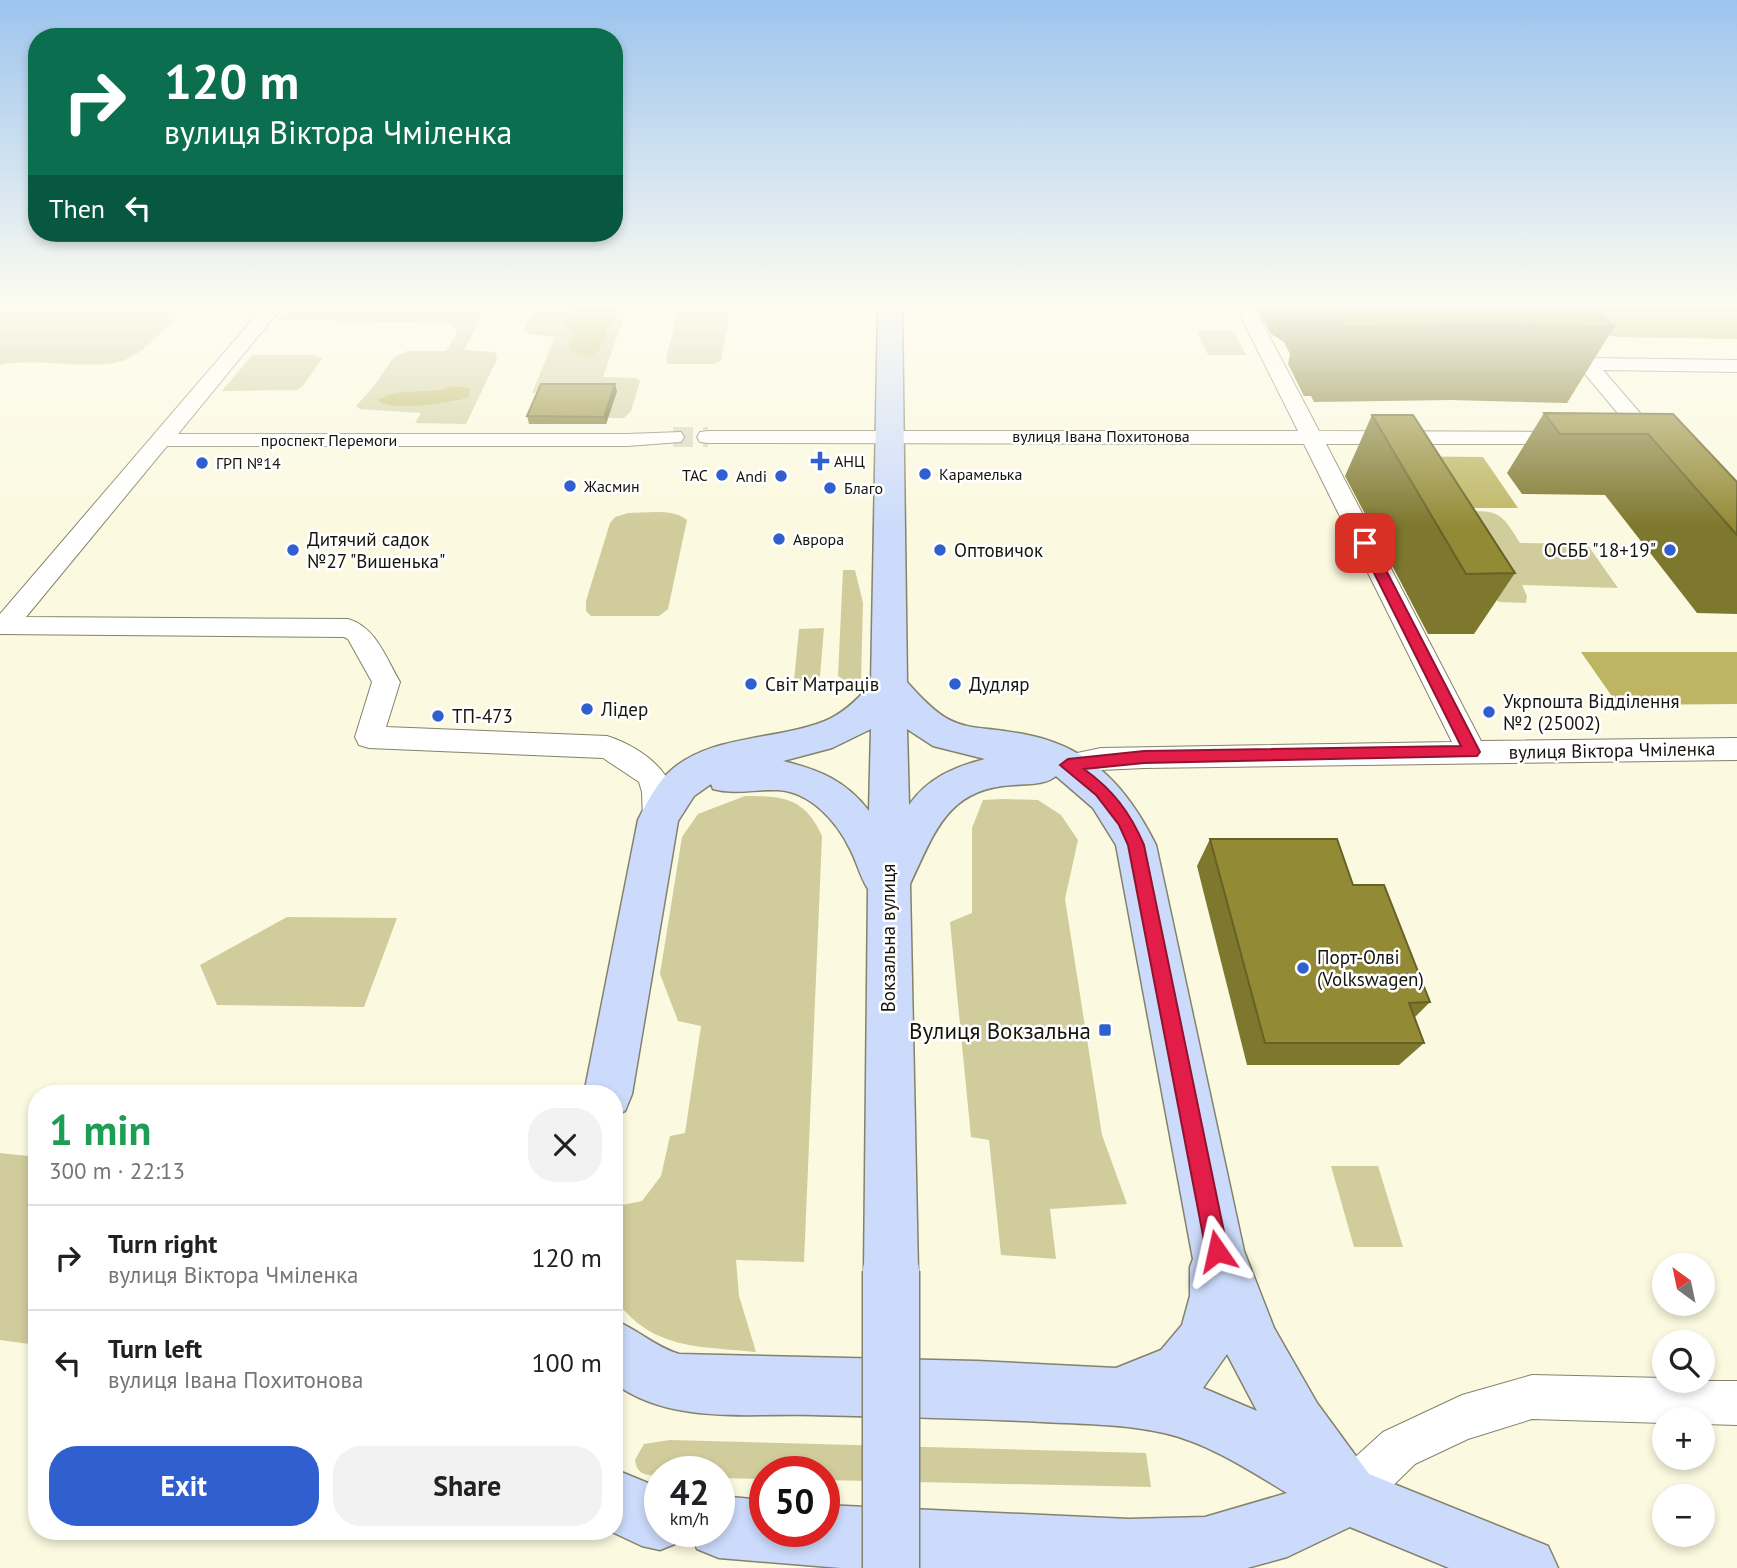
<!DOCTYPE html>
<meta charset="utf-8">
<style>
:root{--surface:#fff;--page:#f2f2f2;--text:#202124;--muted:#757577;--line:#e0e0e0;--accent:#3060cf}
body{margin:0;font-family:"PT Sans",sans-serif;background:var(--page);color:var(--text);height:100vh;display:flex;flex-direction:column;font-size:26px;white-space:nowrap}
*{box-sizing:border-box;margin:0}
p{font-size:23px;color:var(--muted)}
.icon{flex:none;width:38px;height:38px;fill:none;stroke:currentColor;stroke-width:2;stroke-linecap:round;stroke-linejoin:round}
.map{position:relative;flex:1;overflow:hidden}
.drawer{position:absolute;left:28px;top:1085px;width:595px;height:455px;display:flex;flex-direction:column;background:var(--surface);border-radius:28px;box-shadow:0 4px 10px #0003}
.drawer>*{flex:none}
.banner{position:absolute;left:28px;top:28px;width:595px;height:214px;border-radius:28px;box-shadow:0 4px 10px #0003;background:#0b6e4f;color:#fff;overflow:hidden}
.needle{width:46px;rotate:327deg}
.fabs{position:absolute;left:1652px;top:1253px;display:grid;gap:14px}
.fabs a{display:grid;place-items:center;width:63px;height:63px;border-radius:50%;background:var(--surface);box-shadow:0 4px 10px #0003;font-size:35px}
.speed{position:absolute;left:644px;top:1456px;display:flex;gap:14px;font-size:35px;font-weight:700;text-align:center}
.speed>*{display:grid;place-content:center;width:91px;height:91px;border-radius:50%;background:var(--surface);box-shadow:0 4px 10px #0003;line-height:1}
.speed small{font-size:18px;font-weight:400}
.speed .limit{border:10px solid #d22;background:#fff;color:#111}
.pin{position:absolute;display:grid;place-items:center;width:60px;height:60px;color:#fff;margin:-30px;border-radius:14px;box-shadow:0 4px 10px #0006}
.me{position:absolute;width:77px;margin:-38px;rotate:349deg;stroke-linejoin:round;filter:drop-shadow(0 0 5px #0008)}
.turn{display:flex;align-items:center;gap:24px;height:147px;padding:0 21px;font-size:32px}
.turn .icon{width:91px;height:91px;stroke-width:2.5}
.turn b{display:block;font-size:49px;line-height:60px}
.then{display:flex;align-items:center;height:66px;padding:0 21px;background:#0003;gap:14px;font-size:26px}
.round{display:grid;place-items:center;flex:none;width:74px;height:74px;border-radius:28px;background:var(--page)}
.summary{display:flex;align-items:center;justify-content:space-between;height:119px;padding:0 21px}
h1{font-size:42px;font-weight:700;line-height:52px;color:#1e9e55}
.primary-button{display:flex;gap:14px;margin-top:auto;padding:14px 21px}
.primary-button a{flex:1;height:80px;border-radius:28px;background:var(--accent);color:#fff;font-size:28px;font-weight:700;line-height:80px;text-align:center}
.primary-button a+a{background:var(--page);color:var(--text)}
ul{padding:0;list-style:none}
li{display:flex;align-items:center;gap:21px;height:105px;padding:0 21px;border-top:2px solid var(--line)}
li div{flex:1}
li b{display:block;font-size:26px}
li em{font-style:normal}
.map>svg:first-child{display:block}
.green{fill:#d0cc9c}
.forest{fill:#bdb562}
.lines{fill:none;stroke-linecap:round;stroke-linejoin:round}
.minor-tunnel{stroke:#d9d7bf;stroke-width:20;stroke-dasharray:20 10;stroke-linecap:butt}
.minor-casing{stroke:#84826b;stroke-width:2}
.secondary-casing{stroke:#84826b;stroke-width:3}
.minor{fill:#fff;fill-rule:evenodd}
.secondary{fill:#ccdbfb;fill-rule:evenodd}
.secondary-bridge-casing{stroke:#84826b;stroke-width:59;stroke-linecap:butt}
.secondary-bridge{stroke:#ccdbfb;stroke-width:56}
.wall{fill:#7e772e}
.shaded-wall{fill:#676126}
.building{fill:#938a36;stroke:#676126;stroke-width:2}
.route{fill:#e11d48;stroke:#92132f;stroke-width:2}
.poi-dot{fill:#3060cf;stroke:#fff;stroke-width:2.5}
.labels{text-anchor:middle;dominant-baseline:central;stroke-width:5;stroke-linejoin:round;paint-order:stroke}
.far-street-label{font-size:16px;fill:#16150c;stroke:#fff}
.far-poi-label{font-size:16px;fill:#16150c;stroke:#fff;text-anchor:start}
.poi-label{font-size:19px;fill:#16150c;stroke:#fff;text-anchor:start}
.street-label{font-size:19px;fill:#16150c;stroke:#fff}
.near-poi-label{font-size:23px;fill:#16150c;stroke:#fff;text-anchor:end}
</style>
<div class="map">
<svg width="1737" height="1568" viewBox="0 0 1737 1568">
<rect width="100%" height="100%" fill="#fbf9df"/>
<!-- green -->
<path class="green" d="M0,307H184C168,324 150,348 129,358C101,373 35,356 0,365Z
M285,307H486L464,350L495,352L497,359L466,424L415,423L421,413L360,409L356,406L374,386L394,357L407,351H446L457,333L452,323L278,320Z
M534,307H627L603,377L635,378L640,381L631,411L624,418H608L616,391L532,393L555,337L529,334L525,329Z
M679,307H731L721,360L715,364H668L666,359Z
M1197,331H1234L1246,355H1208Z
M252,355H315L322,359L302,387L296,390L222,391Z
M1455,511C1496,512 1498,506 1520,543L1587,544L1618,588L1522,585L1527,596L1526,603L1499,602L1488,593Z
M628,513C646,513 673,508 687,520L668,609L659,616H591L586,611V601L610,523L615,517Z
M843,570H855L863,603L861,681L844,680L838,676Z
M824,628L820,676L815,680L794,681L799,629Z
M745,796C784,796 805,798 822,836L804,1262L736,1260L739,1296L756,1352C698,1346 650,1350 614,1297V1212L617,1206L642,1201L661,1176L670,1136L685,1133L701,1026L678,1021L660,974L682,837L698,814Z
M1003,799L1038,800L1061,815L1078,840L1065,899L1102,1135L1127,1204L1050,1209L1056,1259L1001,1255L989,1140L971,1137L950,922L972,913V828L983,800Z
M287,917L397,918L364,1007L217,1005L200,965Z
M0,1153L37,1157V1345L0,1340Z
M1331,1166H1378L1403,1247H1354Z
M670,1440L1146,1453L1151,1487L824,1480V1472H765V1479L719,1478V1472H660V1476C646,1475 637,1475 635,1460L644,1444Z"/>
<!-- forest -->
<path class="forest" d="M571,307H617L599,351L591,357C581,356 574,355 569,346L575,336L565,325Z
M1573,307H1737V339L1616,337L1599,333Z
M453,386L470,388L468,398C450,402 391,413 377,400C403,386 427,396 453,386Z
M1380,456L1483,457L1518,508H1432Z
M1581,652H1737V704L1618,705Z"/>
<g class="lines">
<!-- minor-tunnel -->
<path class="minor-tunnel" d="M673,437H708"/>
<defs>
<path id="minor" d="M263,307H282L178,434H627L681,432L684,437L681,442L627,446H167L26,617L348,619C376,627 386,658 400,682L386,727L607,736C645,748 692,783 669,829L658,832L647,829L643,820L642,792L639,782L603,758L369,748L359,745L355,737L372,682L348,639L344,637L0,634V614Z
M1236,307H1254L1319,431L1568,432L1576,433L1579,438L1576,443L1568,444H1326L1481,741L1737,738V760L1144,768L1101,770L1068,776L1058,773L1053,765L1058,757L1101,748L1452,742L1304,444L708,443L700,442L697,437L700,432L708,431H1298Z
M1529,307H1548L1592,358L1737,360V372L1603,370L1665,442L1662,447H1646Z
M1532,1375L1664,1378V1381H1737V1425L1703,1424V1419H1664V1423L1532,1419L1468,1439L1415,1464L1365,1513L1348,1520L1331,1513L1324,1496L1331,1479L1383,1432L1462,1395Z"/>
<path id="secondary" d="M878,307H902L907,682C956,738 963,722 1028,735C1092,748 1128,789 1156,845L1244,1251L1274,1328L1317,1403L1369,1474L1548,1546L1558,1568H1449L1350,1527L1287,1557L1247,1568H841L719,1558L697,1549L690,1531H719V1496L765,1500V1531H824V1505L1129,1519L1205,1517L1287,1493C1249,1470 1208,1443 1164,1433C1124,1424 1083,1424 1042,1422C966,1418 890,1417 814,1415C749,1413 670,1425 614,1383V1320C637,1329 655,1347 679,1354L977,1361L1116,1368L1161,1350L1182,1325L1190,1296V1267L1193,1259L1116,845L1093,808L1056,776C1046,785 1028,784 1014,785C947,788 935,832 910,884L918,1271L910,1290L891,1298L872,1290L864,1271L868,889C860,877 857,862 850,849C837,822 811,792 778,790C756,789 734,795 713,789L711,784L694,796L678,821L632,1094L625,1111L614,1115V1094H584L638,820C646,804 655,787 667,774C707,734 776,741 825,721C844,713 858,699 871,684ZM871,729L869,811C846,781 820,770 783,761L832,748ZM907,729L933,746L985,759C954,767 928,778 909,805ZM1227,1354L1257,1411L1203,1388Z
M614,1469L660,1488V1531H686L682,1541L660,1550L642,1546L610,1531H614Z"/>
</defs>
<!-- minor casing -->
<use href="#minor" class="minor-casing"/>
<!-- secondary casing -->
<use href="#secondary" class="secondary-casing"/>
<!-- minor -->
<use href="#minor" class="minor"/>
<!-- secondary -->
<use href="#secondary" class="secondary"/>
<defs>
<path id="secondary-bridge" d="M891,1271V1568"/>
</defs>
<!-- secondary-bridge casing -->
<use href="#secondary-bridge" class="secondary-bridge-casing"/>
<!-- secondary-bridge -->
<use href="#secondary-bridge" class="secondary-bridge"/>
</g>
<!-- wall -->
<path class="wall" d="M1256,307H1594L1614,327L1567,403L1451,400L1314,402L1311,396H1304L1288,364L1290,354L1284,342L1271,334Z
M617,391L606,424H529L527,416Z
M1544,413L1673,414L1737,482V614L1697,613L1605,495L1522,494L1507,473Z
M1372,415L1515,573L1474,634H1428L1345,476Z
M1210,839L1353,885L1430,1002L1415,1017L1424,1043L1399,1065H1247L1197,866Z"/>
<!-- shaded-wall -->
<path class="shaded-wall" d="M615,384L617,391L606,424L604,417Z"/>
<!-- building -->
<path class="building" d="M1325,307H1594L1614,327L1490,325L1344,327L1341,321H1333Z
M541,384H615L604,417L527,416Z
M1544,413L1673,414L1737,482V535L1648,434H1560Z
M1372,415H1413L1515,573L1466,574Z
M1210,839H1337L1353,885H1384L1430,1002L1409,1003L1424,1043H1265Z"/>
<!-- sky -->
<linearGradient id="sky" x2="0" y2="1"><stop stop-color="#9dc4ee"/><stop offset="0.58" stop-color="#fdfcf1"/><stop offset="1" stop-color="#fdfcf1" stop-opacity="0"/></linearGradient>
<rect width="1737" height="527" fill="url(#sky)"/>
<!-- route -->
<path class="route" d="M1365,539L1372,543L1480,752L1477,756L1144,763L1084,769C1113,790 1130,812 1144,845L1228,1251L1225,1259L1217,1262L1209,1259L1206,1251L1128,845L1119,825L1096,795L1060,765L1068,759L1144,751L1461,746L1359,543Z"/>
<!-- markers -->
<g class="poi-dot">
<path d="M816.5 450.5h7v7h7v7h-7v7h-7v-7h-7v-7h7z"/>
<circle cx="202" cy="463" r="7"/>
<circle cx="925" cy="474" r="7"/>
<circle cx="722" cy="475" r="7"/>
<circle cx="781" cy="476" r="7"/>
<circle cx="570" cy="486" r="7"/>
<circle cx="830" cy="488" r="7"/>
<circle cx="779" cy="539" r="7"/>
<circle cx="293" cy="550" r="7"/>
<circle cx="940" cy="550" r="7"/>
<circle cx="1670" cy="550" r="7"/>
<circle cx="751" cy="684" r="7"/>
<circle cx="955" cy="684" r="7"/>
<circle cx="587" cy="709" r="7"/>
<circle cx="1489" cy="712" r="7"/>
<circle cx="438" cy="716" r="7"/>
<circle cx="1303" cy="968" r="7"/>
<rect x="1098" y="1023" width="14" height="14" rx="3.5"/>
</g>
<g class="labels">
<!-- far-street labels -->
<g class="far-street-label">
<text x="1101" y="436">вулиця Івана Похитонова</text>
<text x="329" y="440">проспект Перемоги</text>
</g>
<!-- far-poi labels -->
<g class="far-poi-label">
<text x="834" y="461">АНЦ</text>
<text x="216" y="463">ГРП №14</text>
<text x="939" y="474">Карамелька</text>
<text x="708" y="475" text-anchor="end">ТАС</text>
<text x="767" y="476" text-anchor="end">Andi</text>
<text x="584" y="486">Жасмин</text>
<text x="844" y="488">Благо</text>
<text x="793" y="539">Аврора</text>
</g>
<!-- poi labels -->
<g class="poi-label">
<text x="307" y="539">Дитячий садок<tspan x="307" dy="22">№27 "Вишенька"</tspan></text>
<text x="954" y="550">Оптовичок</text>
<text x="1656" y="550" text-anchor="end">ОСББ "18+19"</text>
<text x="765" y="684">Світ Матраців</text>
<text x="969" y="684">Дудляр</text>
<text x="1503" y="701">Укрпошта Відділення<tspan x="1503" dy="22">№2 (25002)</tspan></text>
<text x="601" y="709">Лідер</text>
<text x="452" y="716">ТП-473</text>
<text x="1317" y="957">Порт-Олві<tspan x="1317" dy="22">(Volkswagen)</tspan></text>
</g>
<!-- street labels -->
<g class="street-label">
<text transform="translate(1612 750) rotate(-1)">вулиця Віктора Чміленка</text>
<text transform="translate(888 938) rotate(-90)">Вокзальна вулиця</text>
</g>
<!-- near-poi labels -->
<g class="near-poi-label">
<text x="1091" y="1030">Вулиця Вокзальна</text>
</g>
</g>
</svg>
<div class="fabs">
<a><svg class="needle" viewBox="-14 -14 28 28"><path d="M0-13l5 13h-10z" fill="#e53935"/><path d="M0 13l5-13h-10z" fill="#757577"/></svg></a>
<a><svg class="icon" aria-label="search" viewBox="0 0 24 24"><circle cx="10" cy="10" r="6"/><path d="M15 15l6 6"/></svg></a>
<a>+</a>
<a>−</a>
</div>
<div class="speed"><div>42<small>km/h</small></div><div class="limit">50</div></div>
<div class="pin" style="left:1365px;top:543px;background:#d93025"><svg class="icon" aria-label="arrive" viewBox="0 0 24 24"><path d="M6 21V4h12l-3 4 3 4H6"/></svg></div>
<svg class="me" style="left:1217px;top:1251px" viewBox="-20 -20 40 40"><path d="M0-17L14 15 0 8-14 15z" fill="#e11d48" stroke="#fff" stroke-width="4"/></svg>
<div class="banner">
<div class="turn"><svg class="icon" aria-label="right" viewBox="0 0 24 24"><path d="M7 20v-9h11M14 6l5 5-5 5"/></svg><div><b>120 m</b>вулиця Віктора Чміленка</div></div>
<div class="then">Then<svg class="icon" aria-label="left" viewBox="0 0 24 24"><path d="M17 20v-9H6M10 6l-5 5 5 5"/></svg></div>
</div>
<section class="drawer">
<div class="summary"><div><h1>1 min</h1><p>300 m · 22:13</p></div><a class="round"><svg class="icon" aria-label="close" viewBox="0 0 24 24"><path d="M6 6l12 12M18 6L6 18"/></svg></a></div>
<ul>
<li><svg class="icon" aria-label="right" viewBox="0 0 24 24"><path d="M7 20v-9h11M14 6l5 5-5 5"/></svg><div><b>Turn right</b><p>вулиця Віктора Чміленка</p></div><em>120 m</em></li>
<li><svg class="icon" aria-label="left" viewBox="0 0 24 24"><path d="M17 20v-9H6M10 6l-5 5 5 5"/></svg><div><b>Turn left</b><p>вулиця Івана Похитонова</p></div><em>100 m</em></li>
</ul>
<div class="primary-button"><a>Exit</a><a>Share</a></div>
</section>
</div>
